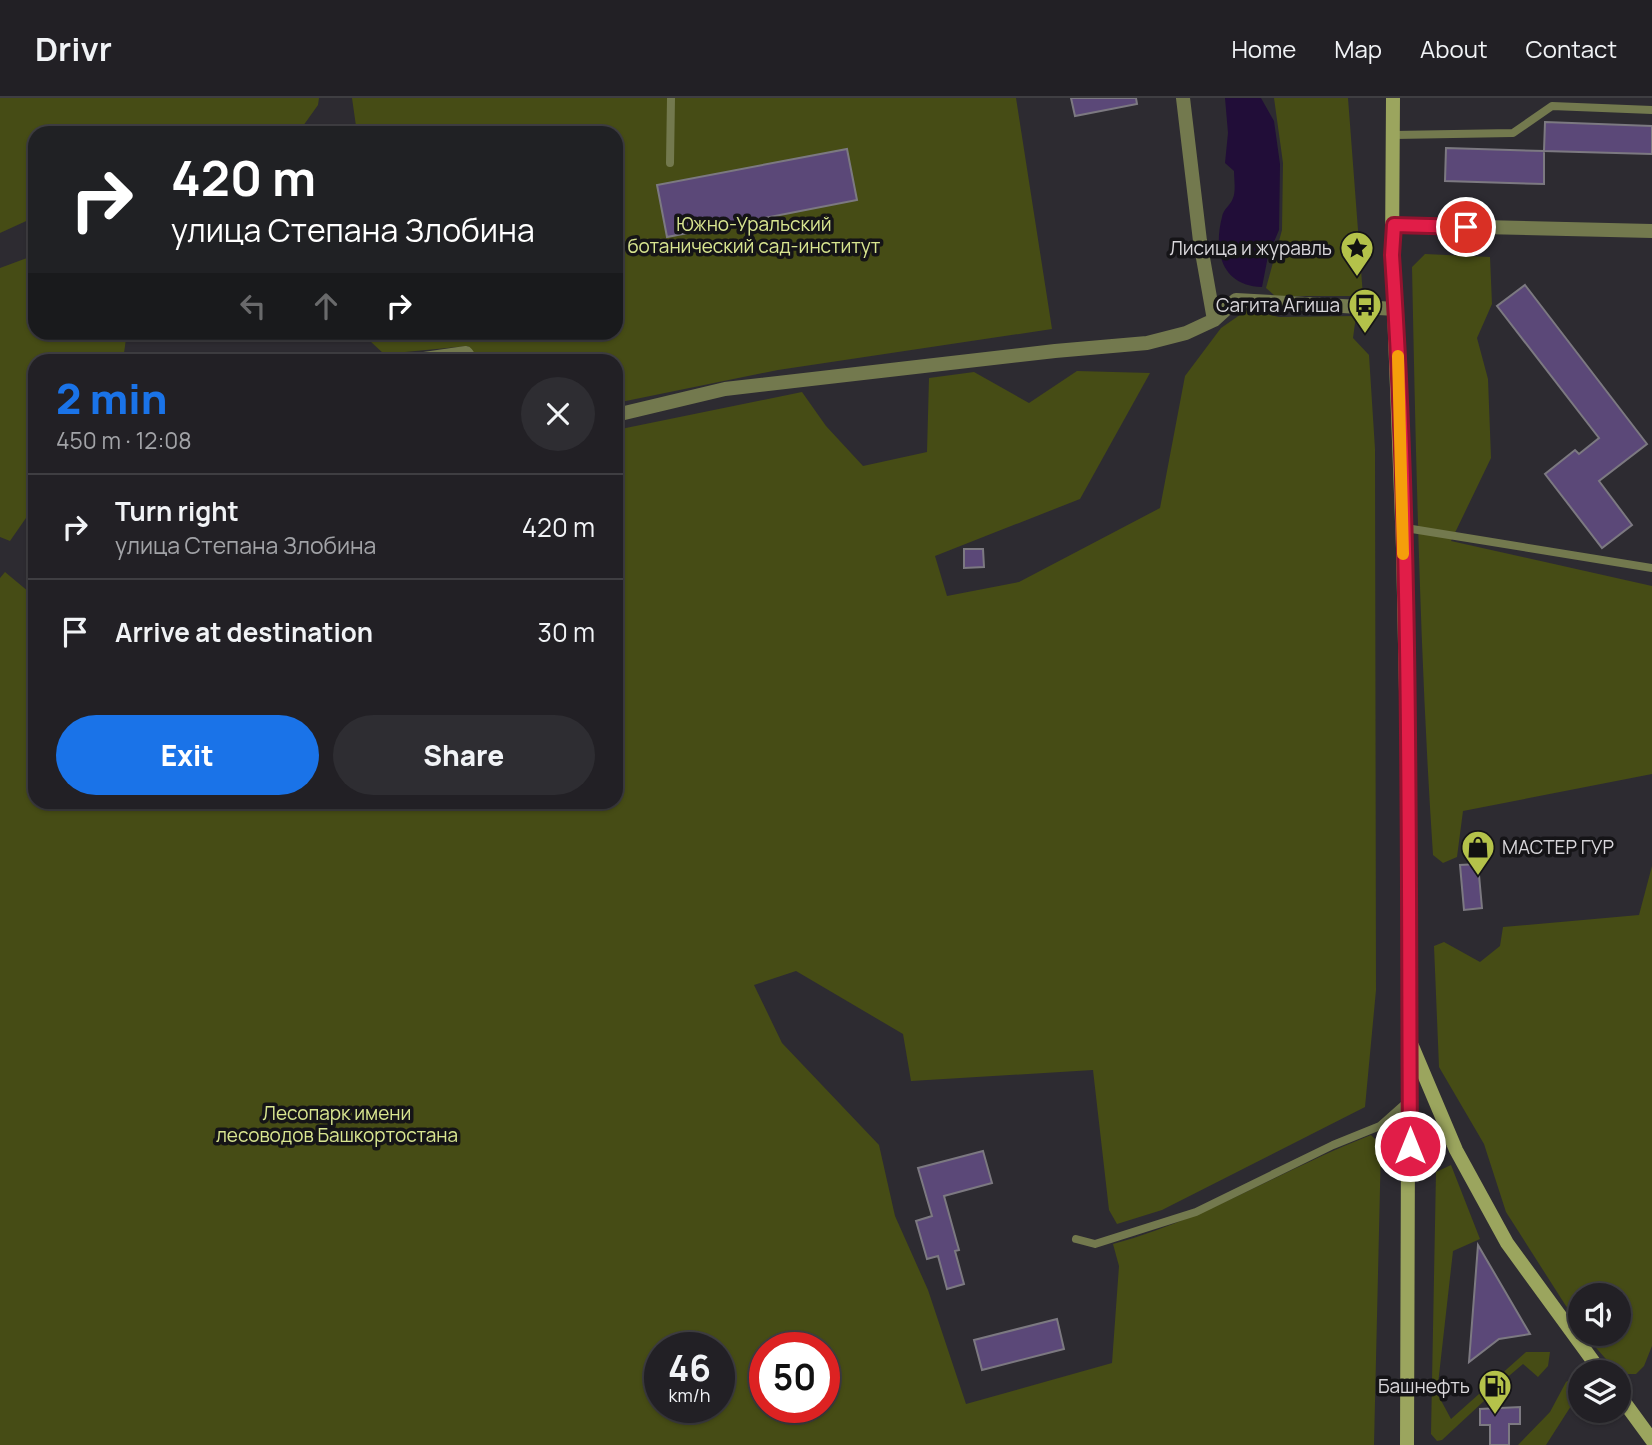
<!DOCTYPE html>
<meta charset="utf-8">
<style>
:root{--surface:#222025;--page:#2e2d32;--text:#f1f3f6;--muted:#a2a3a7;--line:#3f3e42;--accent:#1a73e8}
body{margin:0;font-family:Manrope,sans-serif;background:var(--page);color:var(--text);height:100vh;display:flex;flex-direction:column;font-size:26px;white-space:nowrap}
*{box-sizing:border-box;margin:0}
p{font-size:23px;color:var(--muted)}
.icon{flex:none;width:38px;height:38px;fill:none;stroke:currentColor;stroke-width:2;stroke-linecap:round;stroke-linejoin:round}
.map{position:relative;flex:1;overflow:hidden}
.side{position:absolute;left:28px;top:256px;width:595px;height:455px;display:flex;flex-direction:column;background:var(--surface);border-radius:21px;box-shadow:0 2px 5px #0004,0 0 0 2px var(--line)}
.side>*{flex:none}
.banner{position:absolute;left:28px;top:28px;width:595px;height:214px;border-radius:21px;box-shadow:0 2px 5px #0004,0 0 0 2px var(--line);background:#202124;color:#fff;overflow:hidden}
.controls{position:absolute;left:1568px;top:1185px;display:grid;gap:14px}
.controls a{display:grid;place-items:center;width:63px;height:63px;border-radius:50%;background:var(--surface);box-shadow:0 2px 5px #0004,0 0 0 2px var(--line);font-size:35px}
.speed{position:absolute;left:644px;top:1234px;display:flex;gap:14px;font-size:35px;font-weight:700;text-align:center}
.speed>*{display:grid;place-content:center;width:91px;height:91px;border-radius:50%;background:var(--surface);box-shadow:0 2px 5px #0004,0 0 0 2px var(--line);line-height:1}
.speed small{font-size:18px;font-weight:400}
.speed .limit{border:10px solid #d22;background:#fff;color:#111}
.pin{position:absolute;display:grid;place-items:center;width:60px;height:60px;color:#fff;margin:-30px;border:4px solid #fff;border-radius:50%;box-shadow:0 2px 7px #0007}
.me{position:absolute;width:77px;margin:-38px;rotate:0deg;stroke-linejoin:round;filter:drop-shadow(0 0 5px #0008)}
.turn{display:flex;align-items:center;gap:24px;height:147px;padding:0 28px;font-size:32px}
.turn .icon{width:91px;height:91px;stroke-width:2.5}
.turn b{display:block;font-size:49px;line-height:60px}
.lanes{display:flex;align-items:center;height:66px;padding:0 28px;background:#0003;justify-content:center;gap:35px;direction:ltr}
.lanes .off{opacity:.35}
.round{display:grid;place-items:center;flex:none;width:74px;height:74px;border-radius:37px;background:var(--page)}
.headline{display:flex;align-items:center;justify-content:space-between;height:119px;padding:0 28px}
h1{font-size:42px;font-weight:800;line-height:52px;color:var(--accent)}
.cta{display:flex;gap:14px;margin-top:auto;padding:14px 28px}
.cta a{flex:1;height:80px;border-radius:42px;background:var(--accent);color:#fff;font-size:28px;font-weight:800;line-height:80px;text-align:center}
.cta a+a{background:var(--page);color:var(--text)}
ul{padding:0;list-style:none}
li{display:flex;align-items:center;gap:21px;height:105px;padding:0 28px;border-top:2px solid var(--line)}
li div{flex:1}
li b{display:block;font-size:26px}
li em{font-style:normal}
header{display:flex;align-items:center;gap:42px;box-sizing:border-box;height:98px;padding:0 35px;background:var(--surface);border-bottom:2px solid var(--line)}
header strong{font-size:33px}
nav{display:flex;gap:38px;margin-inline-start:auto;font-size:24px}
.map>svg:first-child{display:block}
.green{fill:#464c15;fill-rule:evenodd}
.water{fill:#210d38}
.building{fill:#5b4878;stroke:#7c7981;stroke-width:2}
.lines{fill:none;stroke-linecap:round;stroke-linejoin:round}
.service{stroke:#73794e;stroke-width:8}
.minor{stroke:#73794e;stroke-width:14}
.secondary{stroke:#9ba55e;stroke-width:14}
.route-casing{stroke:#92132f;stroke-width:18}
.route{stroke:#e11d48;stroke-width:12}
.slow{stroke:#f59e0b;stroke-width:12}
.labels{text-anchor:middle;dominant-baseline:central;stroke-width:7;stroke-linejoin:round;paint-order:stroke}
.park-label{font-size:19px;fill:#d9e690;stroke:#151417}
.poi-label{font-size:19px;fill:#d9d7db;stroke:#151417;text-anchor:end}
</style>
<header>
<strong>Drivr</strong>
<nav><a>Home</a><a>Map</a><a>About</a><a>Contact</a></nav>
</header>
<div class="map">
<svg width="1652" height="1347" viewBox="0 0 1652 1347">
<rect width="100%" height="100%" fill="#2d2b31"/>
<!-- green -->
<path class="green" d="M0,0H319L318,7L298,35H35V119L0,135Z
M352,0H1016L1052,231L778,272L616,305V262H479L468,248L384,256L370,243L368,235L616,234V35H357Z
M1274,0H1348L1363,198H1275L1266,190L1282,132L1283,65Z
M1425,156L1490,159L1492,206L1477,240L1488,281L1491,360L1451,443L1652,488V676L1463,713L1457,759L1443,765L1433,757C1420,562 1416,365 1412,169Z
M35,157V234L131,235L126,241L123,262H35V407L10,443L0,439V170Z
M1247,212L1279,219L1356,218L1353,240L1369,257L1375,351L1376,892L1365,1009L1162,1112L1117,1126L1109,1112L1093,972L911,983L903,936L796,873L754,887L782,945L879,1047L895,1118L928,1192L966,1306L1112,1265L1119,1168L1113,1146C1204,1122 1284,1071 1371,1037L1381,1047L1374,1347H0V480L5,474L35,499V557L31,563L35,559V582L30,578L35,590V704H616V332L802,294L826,328L863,368L927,354L929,280L974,274L1029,305L1077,273L1150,275L1080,401L935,458L947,498L1019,484L1160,410L1185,278L1221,230ZM660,1250H719V1309H660ZM765,1250H824V1309H765Z
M1652,768V1248L1644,1268L1636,1276H1619L1584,1236H1619V1197H1580V1230L1506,1114L1484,1046L1439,969L1434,848L1444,844L1480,864L1500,848L1503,829L1639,817Z
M1451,1067L1480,1141L1453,1153L1437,1295L1451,1321L1526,1254H1550L1548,1268L1538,1279L1523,1266L1490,1294L1497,1304L1484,1303L1442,1342L1437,1343L1431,1336L1436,1074Z
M1573,1279L1580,1280V1294L1546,1347H1518L1550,1314L1566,1284Z"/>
<!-- water -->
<path class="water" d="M1225,0H1261L1274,23L1280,66L1279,132L1268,158L1262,189C1222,188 1213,154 1222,119C1223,111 1231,107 1233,100C1236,93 1234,81 1234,73L1225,65L1228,35Z"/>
<!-- building -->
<path class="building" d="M1071,0H1136L1137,6L1075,18Z
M1545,24L1652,28V56L1544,53Z
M1446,50L1544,53V86L1445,83Z
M847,51L857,102L667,139L657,87Z
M1525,187L1647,346L1599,383L1632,427L1602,450L1545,376L1575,352L1579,356L1599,340L1497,208Z
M964,451H983L984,469L964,470Z
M1478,766L1482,810L1464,812L1460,767Z
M983,1053L992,1085L944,1098L959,1152L955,1153L964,1186L947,1191L938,1158L927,1161L916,1123L932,1118L918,1070Z
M1478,1147L1530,1236L1499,1241L1469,1264Z
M1057,1221L1064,1251L982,1272L974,1242Z
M1520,1309V1326H1509V1347H1490V1327H1480V1311Z"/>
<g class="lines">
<!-- service -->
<path class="service" d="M1394,37L1513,35L1552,8L1652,12
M670,65L671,0
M1412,431L1652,470
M1076,1141L1095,1146L1196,1114L1333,1047L1380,1028L1407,1004"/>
<!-- minor -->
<path class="minor" d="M1183,0L1200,143L1214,222
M1394,127L1652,133
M417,262L466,255L471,262
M616,317L725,291L1055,253L1147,245L1186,235L1214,222L1236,202L1396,211"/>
<!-- secondary -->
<path class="secondary" d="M1393,0L1392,157L1403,450L1409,737L1407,1347
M1412,948L1456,1052L1507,1145L1601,1274
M1619,1297L1652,1342"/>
</g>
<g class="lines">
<defs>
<path id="route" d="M1410,1048C1408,751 1412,453 1392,157L1394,127L1466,129"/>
</defs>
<!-- route casing -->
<use href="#route" class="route-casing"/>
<!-- route -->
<use href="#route" class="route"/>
<!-- slow -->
<path class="slow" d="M1398,258L1403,456"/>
</g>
<!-- icons -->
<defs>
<symbol id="sight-pin" viewBox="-11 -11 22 30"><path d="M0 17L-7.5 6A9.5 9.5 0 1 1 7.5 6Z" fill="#b4c24a" stroke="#151417"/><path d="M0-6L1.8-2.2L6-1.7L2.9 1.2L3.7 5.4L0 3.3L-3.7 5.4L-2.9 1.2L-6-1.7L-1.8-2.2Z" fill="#111"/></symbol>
<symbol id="bus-pin" viewBox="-11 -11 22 30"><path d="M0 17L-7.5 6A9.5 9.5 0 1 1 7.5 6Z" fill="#b4c24a" stroke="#151417"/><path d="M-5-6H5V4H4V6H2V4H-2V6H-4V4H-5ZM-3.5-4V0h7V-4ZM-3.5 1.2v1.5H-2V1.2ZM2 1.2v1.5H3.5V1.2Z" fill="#111"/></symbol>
<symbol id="shop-pin" viewBox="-11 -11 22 30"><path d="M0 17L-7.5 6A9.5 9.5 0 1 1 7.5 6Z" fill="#b4c24a" stroke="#151417"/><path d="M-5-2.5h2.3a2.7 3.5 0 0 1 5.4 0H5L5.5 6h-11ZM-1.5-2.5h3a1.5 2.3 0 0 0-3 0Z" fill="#111"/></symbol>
<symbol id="fuel-pin" viewBox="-11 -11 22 30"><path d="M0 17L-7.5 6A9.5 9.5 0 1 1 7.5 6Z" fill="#b4c24a" stroke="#151417"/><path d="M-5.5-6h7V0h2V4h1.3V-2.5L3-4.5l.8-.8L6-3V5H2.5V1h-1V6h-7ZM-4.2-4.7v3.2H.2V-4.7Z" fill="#111"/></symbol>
</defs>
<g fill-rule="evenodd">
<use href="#sight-pin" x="1338" y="131" width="38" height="52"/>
<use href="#bus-pin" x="1346" y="188" width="38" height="52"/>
<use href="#shop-pin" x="1459" y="730" width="38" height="52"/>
<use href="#fuel-pin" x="1476" y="1269" width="38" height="52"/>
</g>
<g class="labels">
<!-- park labels -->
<g class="park-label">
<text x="754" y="126">Южно-Уральский<tspan x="754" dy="22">ботанический сад-институт</tspan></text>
<text x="337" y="1015">Лесопарк имени<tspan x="337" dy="22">лесоводов Башкортостана</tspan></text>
</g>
<!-- poi labels -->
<g class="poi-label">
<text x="1332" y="150">Лисица и журавль</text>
<text x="1340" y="207">Сагита Агиша</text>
<text x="1502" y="749" text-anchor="start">МАСТЕР ГУР</text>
<text x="1470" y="1288">Башнефть</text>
</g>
</g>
</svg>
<div class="controls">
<a><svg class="icon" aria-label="sound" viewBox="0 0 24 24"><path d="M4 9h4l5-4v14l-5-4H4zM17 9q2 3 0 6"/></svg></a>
<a><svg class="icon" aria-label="layers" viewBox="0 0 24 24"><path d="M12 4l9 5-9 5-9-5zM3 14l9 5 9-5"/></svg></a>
</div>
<div class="speed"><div>46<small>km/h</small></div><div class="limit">50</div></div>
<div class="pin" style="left:1466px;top:129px;background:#d93025"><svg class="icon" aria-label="arrive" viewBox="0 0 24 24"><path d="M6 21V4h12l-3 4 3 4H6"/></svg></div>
<svg class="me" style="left:1410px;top:1048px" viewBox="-20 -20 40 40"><circle r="17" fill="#e11d48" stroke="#fff" stroke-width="3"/><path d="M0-11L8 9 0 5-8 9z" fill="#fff"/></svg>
<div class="banner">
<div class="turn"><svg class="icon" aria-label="right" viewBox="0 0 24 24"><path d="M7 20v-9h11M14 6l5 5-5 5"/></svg><div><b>420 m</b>улица Степана Злобина</div></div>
<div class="lanes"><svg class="icon off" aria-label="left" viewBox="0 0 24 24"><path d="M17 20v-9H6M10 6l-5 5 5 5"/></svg><svg class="icon off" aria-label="ahead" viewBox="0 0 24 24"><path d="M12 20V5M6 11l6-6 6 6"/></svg><svg class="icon" aria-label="right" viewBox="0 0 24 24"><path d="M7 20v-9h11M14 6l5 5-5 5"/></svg></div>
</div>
<section class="side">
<div class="headline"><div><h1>2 min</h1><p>450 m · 12:08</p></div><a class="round"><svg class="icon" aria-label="close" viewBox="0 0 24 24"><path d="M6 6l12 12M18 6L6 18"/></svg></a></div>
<ul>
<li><svg class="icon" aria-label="right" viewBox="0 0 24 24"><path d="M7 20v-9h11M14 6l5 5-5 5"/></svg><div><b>Turn right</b><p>улица Степана Злобина</p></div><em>420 m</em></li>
<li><svg class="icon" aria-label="arrive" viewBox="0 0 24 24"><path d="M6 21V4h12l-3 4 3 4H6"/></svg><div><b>Arrive at destination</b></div><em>30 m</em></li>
</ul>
<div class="cta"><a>Exit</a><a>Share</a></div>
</section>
</div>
